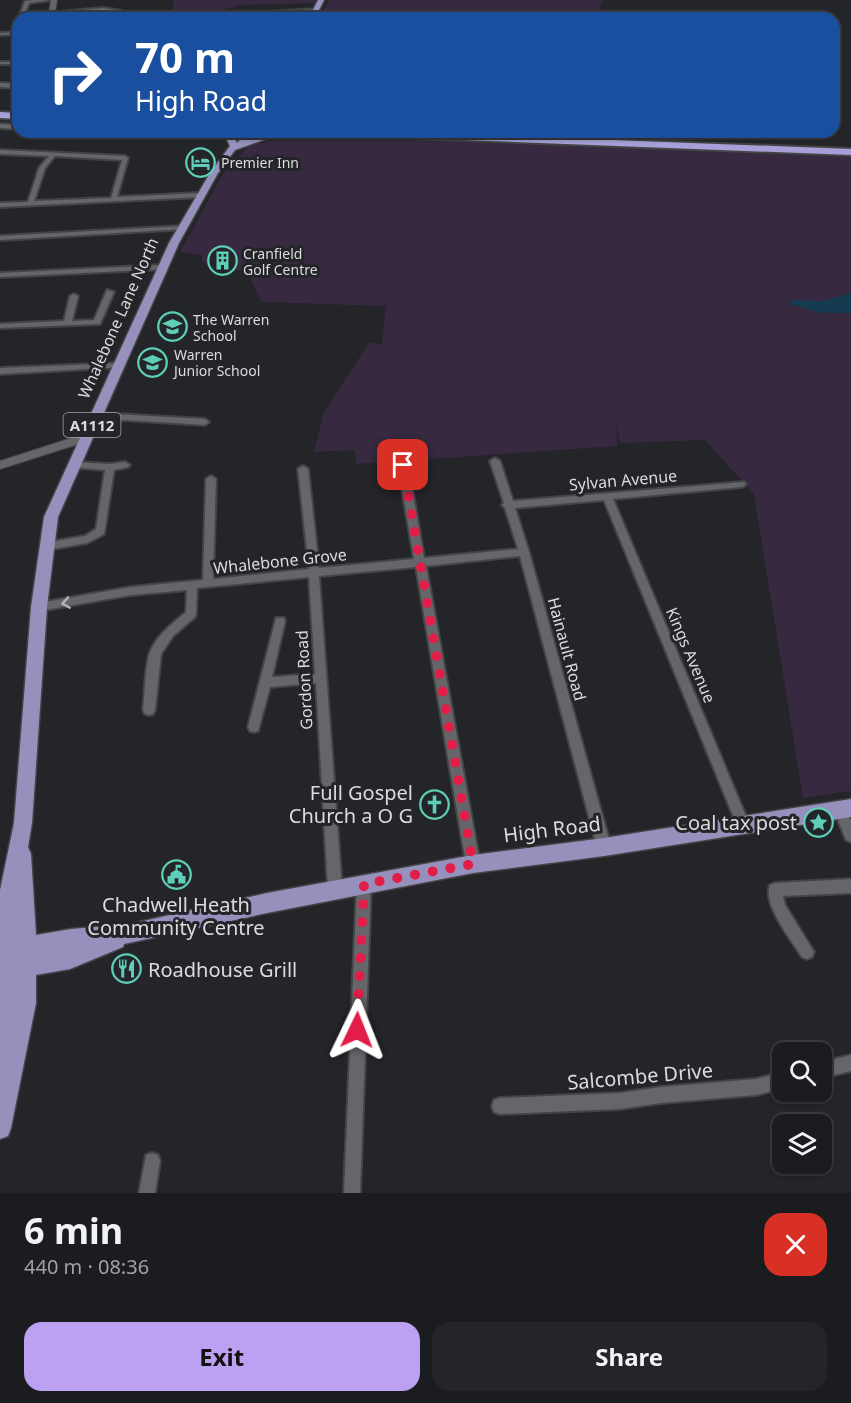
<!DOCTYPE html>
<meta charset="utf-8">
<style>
:root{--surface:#1b1c1f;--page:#242528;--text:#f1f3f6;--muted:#a0a1a4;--line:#393a3d;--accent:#bca0f2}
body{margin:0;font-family:"Noto Sans",sans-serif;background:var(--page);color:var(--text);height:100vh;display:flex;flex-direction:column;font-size:22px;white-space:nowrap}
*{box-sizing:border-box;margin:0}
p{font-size:20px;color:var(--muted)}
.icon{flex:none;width:33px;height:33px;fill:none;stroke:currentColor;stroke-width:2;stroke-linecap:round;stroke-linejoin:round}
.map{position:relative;height:1193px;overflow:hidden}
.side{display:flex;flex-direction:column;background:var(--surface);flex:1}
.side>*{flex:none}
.guide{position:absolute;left:12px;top:12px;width:828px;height:126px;border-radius:18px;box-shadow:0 2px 4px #0004,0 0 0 2px var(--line);background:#1a4fa0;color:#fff;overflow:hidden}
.tools{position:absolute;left:772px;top:1042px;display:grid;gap:12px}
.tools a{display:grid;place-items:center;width:60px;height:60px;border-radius:12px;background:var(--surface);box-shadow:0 2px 4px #0004,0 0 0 2px var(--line);font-size:30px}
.pin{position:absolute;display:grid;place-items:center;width:51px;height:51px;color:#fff;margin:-26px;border-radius:12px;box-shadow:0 3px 9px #0006}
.me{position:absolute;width:66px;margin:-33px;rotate:2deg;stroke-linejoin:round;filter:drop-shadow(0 0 4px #0008)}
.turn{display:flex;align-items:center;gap:21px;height:126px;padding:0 24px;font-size:27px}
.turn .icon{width:78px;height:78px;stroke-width:2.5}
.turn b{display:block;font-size:42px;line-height:51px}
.round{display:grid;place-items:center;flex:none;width:63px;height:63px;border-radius:18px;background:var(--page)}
.summary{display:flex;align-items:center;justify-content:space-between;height:102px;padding:0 24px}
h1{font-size:36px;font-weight:700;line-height:45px}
.button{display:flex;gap:12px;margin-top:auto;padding:12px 24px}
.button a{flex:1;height:69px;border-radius:18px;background:var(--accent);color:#111;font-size:24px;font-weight:700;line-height:69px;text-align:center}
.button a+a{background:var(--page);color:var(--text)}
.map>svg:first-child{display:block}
.green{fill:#362940}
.water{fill:#153b50}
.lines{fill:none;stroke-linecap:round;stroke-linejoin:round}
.minor-casing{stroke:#434446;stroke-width:4}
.tertiary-casing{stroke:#434446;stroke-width:2}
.primary-casing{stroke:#434446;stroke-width:3}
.trunk-casing{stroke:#434446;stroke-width:4}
.minor{fill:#64666a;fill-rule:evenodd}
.tertiary{fill:#64666a;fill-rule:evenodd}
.primary{fill:#9691bc;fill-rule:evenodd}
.trunk{fill:#a79fd7;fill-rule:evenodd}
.oneway{stroke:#b1b3b5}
.route{stroke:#e11d48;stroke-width:10;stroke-dasharray:0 18}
.labels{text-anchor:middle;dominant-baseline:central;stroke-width:6;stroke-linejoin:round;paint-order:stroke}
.far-poi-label{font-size:14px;fill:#dbdcde;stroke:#242529;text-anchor:start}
.shield{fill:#242529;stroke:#a4a5a8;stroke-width:1.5}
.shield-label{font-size:15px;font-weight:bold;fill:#dbdcde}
.street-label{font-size:16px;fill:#dbdcde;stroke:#242529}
.near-poi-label{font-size:20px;fill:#dbdcde;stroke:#242529;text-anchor:end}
.near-street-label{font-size:20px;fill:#dbdcde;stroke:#242529}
</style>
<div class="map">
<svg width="851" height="1193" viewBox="0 0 851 1193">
<rect width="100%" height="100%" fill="#242529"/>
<!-- green -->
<path class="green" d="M174,0H315V3L240,5L212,13L214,17L190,18L184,10H173Z
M329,0H602L597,18H319Z
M292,135L851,157V791L803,798L754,494L705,440L620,443L616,420L617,446L356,464L355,450L314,452L324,412L369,343L382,344L386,306L262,302L246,270L215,269L202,261V255L180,252L223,174L248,147Z"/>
<!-- water -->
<path class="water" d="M851,293V313H821L789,304L792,300L824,301Z"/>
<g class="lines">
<defs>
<path id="minor" d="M34,0H50L29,3L23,18H19L25,1Z
M103,8L122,11V18H118V13L103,10L52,14L50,13Z
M319,9L317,11L238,15L236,14Z
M18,32V34L0,35V33Z
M0,62H18V64H0Z
M0,83L18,84V88L0,87Z
M0,124L18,125V129L0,128Z
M0,150L125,156L128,158L117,197L201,193L204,195L201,197L0,207V203L28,202L39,168L49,156L0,154ZM55,156L122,160L111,198L34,201L45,168Z
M183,226L185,227V229L0,240V236Z
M163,265L167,267L166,269L0,277V273Z
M107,290L114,292L100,324L0,328V324L64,321L70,296L74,294L78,296L72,321L94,320Z
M120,363H123V367L0,374V368Z
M97,413L205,419L209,422L205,425L94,418V414Z
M495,458L500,461L513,501L744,482L746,484L744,486L741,487L613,499L750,826L749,830L744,832L739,830L604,500L515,508L529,552L611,847L609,852L604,853L599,852L597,847L520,556L426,566L480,864L478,869L473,871L468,869L466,864L416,567L319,576L342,890L340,895L335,897L330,895L328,890L316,683L270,687L258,731L254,732L250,731L248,727L276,618H284L285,621L272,677L315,674L309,577L197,588L196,614L195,617L173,636L161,654L155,710L153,714L149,715L145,714L143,710C145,694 145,666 150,652C157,635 172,624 186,612L187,590L131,595L39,611L35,610L34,607L35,604L39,603L131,587L203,580L206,479L211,476L216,479L213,579L309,569L298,469L303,466L308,469L319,568L414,559L398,465L403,462L408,465L424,558L518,549L505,508L502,505L504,503L490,461Z
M73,462L110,464L125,462L130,465L128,467L114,470L104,534L87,543L47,550L43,549L42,546L43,543L85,536L96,529L105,470L70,467L68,465Z
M840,804L844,806L851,821V842L846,840L834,810L836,806Z
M364,876L369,878L371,883L360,1193H344L357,883L359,878Z
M851,879V893L783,896L785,905L814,952L812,957L807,959L802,957C792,941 762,904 770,885L775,883Z
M851,1055V1071L822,1078V1062Z
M783,1072V1088L756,1095L661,1103L620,1109L500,1114L494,1112L492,1106L494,1100L500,1098L620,1093L661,1087L756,1079Z
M152,1153L158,1155L160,1161L155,1193H139L146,1155Z"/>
<path id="tertiary" d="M51,0H57L54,18H48Z
M87,433L93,437L91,440L0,469V461Z"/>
<path id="primary" d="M318,0H324L315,18H309Z
M215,132C224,132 233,133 237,143L247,132H255L249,139L273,132H286L235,150L218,173L179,243L58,517L47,607L32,823L28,847L31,854L36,935L71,929L130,924L267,893L473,855L604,838L851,799V817L604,856L473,873L267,913L124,944L123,947L70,969L36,975V1003L11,1128L8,1136L0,1139V890L14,823L31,607L44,517L169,243L210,173L230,146L227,140Z"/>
<path id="trunk" d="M0,112L18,113V119L0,118Z
M330,132H404L851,149V155L334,135Z"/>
</defs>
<!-- minor casing -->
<use href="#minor" class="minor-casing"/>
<!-- tertiary casing -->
<use href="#tertiary" class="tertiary-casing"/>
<!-- primary casing -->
<use href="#primary" class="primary-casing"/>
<!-- trunk casing -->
<use href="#trunk" class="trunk-casing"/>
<!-- minor -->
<use href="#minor" class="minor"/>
<!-- tertiary -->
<use href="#tertiary" class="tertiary"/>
<!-- primary -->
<use href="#primary" class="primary"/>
<!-- trunk -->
<use href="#trunk" class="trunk"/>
</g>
<!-- one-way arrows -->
<defs><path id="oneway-chevron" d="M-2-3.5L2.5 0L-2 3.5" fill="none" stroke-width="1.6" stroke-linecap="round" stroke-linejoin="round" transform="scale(1.5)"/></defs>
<use class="oneway" href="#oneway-chevron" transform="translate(66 603) rotate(171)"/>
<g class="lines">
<!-- route -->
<path class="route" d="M357,1030L364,884L473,864L403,465"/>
</g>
<!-- icons -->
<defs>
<symbol id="hotel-ring" viewBox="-11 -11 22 22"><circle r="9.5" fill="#242529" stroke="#5eceb8" stroke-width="1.5"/><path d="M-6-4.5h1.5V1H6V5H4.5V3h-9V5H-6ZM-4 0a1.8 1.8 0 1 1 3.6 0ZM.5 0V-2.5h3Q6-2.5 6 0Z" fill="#5eceb8"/></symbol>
<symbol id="building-ring" viewBox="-11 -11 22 22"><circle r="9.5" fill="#242529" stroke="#5eceb8" stroke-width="1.5"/><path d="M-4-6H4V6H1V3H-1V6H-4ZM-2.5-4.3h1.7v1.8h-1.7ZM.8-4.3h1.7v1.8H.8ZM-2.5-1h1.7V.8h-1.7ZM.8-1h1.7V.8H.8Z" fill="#5eceb8"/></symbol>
<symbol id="school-ring" viewBox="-11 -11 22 22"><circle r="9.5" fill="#242529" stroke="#5eceb8" stroke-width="1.5"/><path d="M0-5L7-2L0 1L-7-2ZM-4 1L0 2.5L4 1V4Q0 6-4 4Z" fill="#5eceb8"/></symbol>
<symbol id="church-ring" viewBox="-11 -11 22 22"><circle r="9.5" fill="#242529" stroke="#5eceb8" stroke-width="1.5"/><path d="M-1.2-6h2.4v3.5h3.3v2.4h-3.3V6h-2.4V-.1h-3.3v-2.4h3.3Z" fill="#5eceb8"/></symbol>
<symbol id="sight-ring" viewBox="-11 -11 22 22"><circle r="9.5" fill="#242529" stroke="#5eceb8" stroke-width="1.5"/><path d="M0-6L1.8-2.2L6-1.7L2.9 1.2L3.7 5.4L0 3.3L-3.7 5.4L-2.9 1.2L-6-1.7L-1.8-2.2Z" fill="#5eceb8"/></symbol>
<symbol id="civic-ring" viewBox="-11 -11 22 22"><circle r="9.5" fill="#242529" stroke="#5eceb8" stroke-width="1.5"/><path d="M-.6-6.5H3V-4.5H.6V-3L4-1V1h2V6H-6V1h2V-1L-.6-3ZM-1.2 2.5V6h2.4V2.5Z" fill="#5eceb8"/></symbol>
<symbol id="restaurant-ring" viewBox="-11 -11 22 22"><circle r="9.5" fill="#242529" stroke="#5eceb8" stroke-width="1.5"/><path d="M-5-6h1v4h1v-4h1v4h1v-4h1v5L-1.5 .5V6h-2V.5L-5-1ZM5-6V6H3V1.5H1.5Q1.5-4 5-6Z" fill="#5eceb8"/></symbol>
</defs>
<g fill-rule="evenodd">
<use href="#hotel-ring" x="184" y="146" width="33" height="33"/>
<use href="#building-ring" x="206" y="244" width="33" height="33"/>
<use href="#school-ring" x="156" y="310" width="33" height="33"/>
<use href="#school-ring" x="136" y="346" width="33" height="33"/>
<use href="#church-ring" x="418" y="788" width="33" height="33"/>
<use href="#sight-ring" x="802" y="806" width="33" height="33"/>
<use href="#civic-ring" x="160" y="858" width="33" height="33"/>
<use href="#restaurant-ring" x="110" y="952" width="33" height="33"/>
</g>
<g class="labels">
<!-- far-poi labels -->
<g class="far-poi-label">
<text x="221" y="162">Premier Inn</text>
<text x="243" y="253">Cranfield<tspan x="243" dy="16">Golf Centre</tspan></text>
<text x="193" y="319">The Warren<tspan x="193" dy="16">School</tspan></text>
<text x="174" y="354">Warren<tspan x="174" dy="16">Junior School</tspan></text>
</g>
<!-- shield labels -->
<rect class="shield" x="63.5" y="413" width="57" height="24" rx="4.5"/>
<g class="shield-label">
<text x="92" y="425">A1112</text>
</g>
<!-- street labels -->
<g class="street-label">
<text transform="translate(118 318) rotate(-66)">Whalebone Lane North</text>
<text transform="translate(623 480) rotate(-5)">Sylvan Avenue</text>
<text transform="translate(280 561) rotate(-6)">Whalebone Grove</text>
<text transform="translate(567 649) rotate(75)">Hainault Road</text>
<text transform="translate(691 655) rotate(67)">Kings Avenue</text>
<text transform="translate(304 680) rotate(-93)">Gordon Road</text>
</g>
<!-- near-poi labels -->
<g class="near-poi-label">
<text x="413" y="792">Full Gospel<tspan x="413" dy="23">Church a O G</tspan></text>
<text x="797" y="822">Coal tax post</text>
<text x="176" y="904" text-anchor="middle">Chadwell Heath<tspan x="176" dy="23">Community Centre</tspan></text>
<text x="148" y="969" text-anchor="start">Roadhouse Grill</text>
</g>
<!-- near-street labels -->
<g class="near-street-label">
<text transform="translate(552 829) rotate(-7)">High Road</text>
<text transform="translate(640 1076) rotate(-5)">Salcombe Drive</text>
</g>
</g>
</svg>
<div class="tools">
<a><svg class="icon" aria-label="search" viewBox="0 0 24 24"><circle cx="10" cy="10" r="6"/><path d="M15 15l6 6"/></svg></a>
<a><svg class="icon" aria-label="layers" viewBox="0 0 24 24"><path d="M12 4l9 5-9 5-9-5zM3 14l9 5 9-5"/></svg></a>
</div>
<div class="pin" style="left:403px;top:465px;background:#d93025"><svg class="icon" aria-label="arrive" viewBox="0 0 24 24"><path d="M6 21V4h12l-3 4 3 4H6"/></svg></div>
<svg class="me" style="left:357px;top:1030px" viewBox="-20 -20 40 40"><path d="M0-17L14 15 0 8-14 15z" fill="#e11d48" stroke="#fff" stroke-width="4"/></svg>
<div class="guide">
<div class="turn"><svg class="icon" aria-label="right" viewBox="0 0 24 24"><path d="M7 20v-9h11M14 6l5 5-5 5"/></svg><div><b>70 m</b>High Road</div></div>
</div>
</div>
<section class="side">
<div class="summary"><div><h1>6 min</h1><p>440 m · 08:36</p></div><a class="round" style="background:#d93025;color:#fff"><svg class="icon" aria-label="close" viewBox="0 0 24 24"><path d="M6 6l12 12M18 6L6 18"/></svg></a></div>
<div class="button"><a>Exit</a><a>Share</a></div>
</section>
